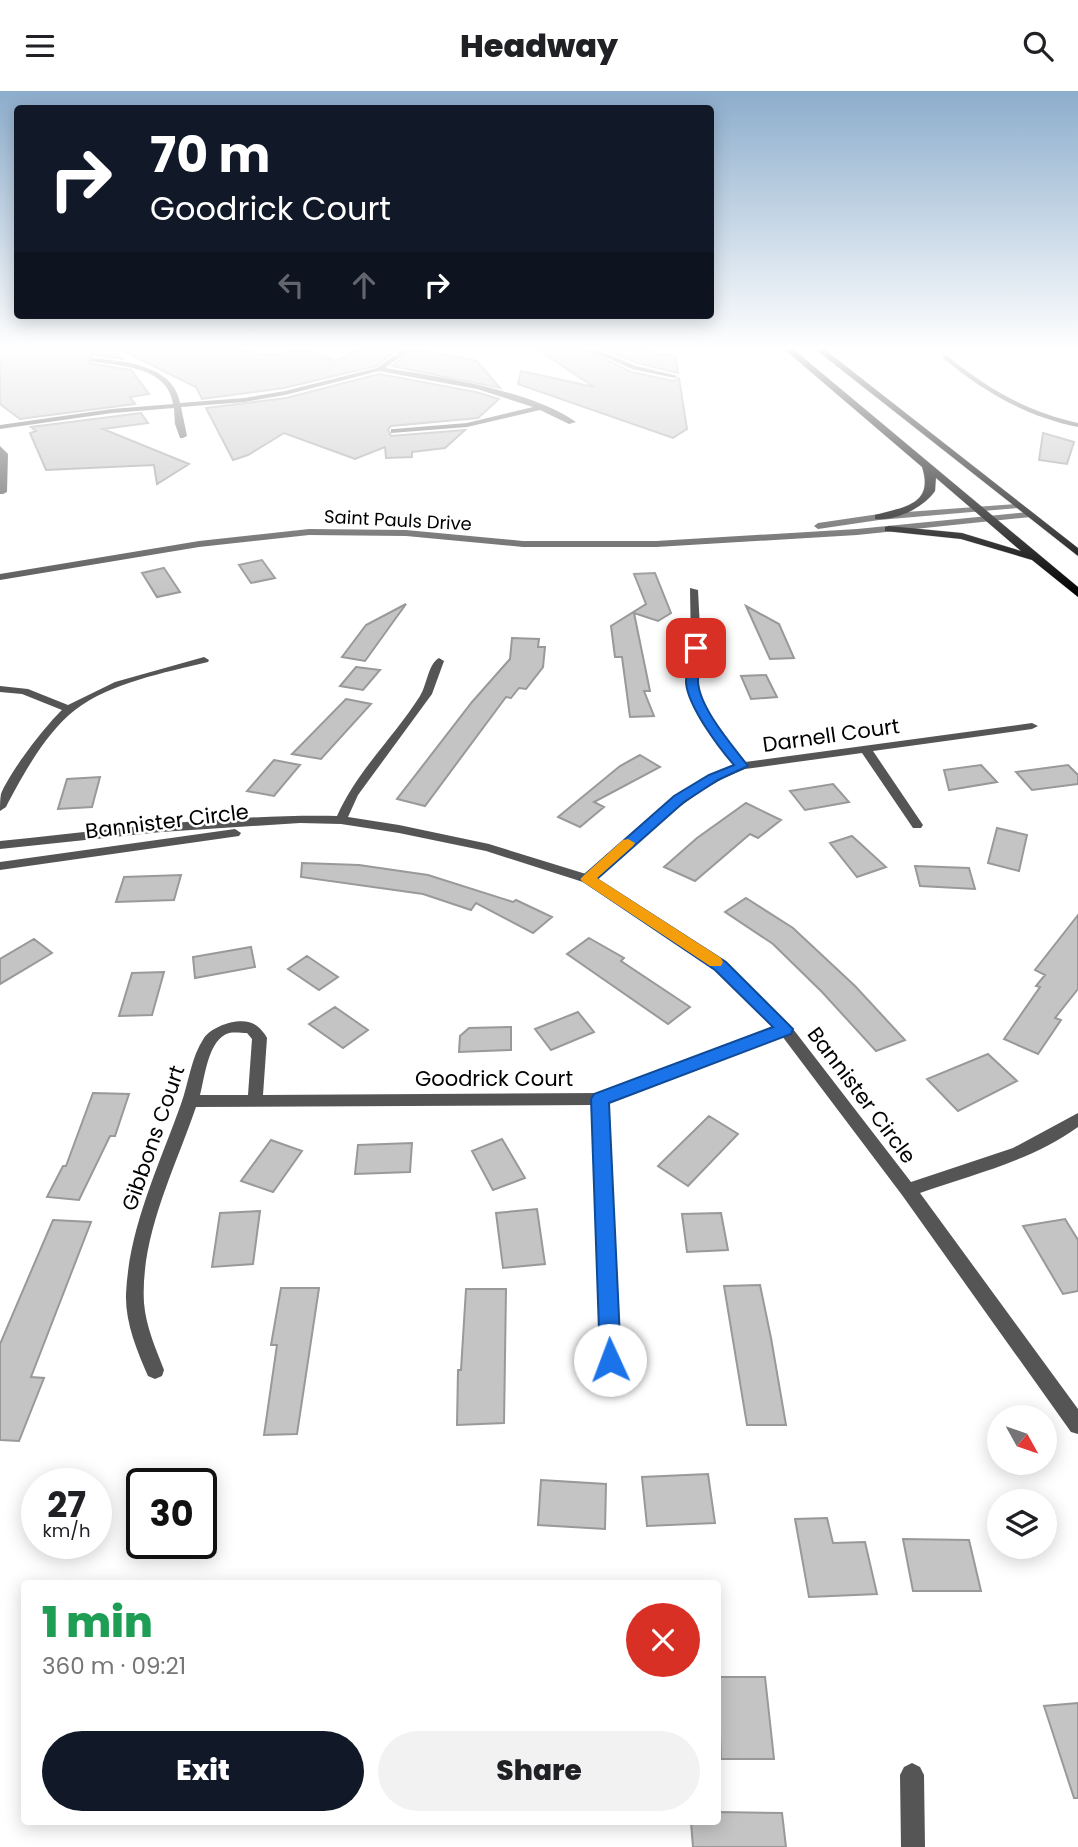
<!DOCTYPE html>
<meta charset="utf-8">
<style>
:root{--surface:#fff;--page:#f2f2f2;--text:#202124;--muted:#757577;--accent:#111827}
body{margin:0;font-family:Poppins,sans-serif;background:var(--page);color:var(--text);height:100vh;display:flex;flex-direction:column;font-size:26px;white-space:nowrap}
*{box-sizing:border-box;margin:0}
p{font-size:23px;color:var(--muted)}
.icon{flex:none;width:38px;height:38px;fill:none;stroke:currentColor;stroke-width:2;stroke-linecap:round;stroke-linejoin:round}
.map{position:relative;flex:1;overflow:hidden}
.panel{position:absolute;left:21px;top:1489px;width:700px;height:245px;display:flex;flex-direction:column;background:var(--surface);border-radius:7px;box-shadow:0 4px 18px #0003}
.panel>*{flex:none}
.guide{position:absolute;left:14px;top:14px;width:700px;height:214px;border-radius:7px;box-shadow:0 4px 18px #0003;background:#111827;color:#fff;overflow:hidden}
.needle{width:46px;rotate:130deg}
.controls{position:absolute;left:987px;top:1314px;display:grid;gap:14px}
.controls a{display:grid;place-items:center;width:70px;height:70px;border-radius:50%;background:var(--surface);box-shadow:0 4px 18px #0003;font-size:35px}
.speed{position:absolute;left:21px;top:1377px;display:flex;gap:14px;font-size:35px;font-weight:700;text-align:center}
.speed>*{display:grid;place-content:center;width:91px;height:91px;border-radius:50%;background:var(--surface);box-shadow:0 4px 18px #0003;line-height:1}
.speed small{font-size:18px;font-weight:400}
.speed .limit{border:4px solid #111;border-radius:10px;background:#fff;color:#111}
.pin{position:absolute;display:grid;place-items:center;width:60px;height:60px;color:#fff;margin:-30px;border-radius:14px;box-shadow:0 4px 10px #0006}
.me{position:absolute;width:77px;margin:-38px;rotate:358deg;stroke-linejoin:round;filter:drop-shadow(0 0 5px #0008)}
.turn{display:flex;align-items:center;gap:24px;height:147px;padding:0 21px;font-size:32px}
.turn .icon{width:91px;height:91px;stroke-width:2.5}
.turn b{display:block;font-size:49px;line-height:60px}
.lanes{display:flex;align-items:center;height:66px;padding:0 21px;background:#0003;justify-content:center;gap:35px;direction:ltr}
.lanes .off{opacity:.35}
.round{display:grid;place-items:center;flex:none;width:74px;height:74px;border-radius:37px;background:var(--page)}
.summary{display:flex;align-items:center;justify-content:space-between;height:119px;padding:0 21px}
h1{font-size:42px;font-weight:800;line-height:52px;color:#1e9e55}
.cta{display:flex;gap:14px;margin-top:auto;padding:14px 21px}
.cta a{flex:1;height:80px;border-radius:42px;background:var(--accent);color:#fff;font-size:28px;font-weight:800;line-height:80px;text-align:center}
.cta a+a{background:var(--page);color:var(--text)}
header{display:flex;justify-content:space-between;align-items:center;height:91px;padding:0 21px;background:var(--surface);font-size:32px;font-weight:800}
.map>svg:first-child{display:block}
.building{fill:#c4c4c4;stroke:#999;stroke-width:2}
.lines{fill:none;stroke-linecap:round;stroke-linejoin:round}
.primary-casing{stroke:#dbdbdb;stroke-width:1}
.service{fill:#555;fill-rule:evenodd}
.minor{fill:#555;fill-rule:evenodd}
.tertiary{fill:#555;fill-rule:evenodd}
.primary{fill:#000;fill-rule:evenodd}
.route{fill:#1a73e8;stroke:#114b97;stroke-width:2}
.slow{fill:#f59e0b}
.labels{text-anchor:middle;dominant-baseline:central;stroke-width:5;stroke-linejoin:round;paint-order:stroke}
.far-street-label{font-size:18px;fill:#000;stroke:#fff}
.street-label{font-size:21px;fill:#000;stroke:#fff}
</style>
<header><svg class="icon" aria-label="menu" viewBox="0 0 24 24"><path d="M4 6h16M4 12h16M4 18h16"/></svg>Headway<svg class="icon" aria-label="search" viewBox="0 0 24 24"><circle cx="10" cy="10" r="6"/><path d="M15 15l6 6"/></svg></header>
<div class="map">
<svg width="1078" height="1756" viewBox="0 0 1078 1756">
<rect width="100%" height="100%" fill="#fff"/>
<!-- building -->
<path class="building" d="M0,258H115L123,268L92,264L88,272L131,279L149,303L130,306L135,313L20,328L0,313Z
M119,258H242L262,264H277L305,258L336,270L358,258H399L376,275L284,297L202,308L196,296Z
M414,258L477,270L500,297L392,275Z
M537,258H585L631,281L674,290L679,287L687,338L673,347L518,293L521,280L594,296Z
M603,258H646L658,264H675L678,282L637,272Z
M379,283L476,301L499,308L478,327L391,335L388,338L391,345L465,339L445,357L412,361V366L386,367L385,356L355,368L284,342L248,364L233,369L206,317L286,307Z
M141,322L148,332L103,338L189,373L157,393L154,374L46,379L30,342L36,340L31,336Z
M1043,342L1074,351L1067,373L1039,369Z
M262,469L275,487L251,492L239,474Z
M164,477L180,501L157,506L142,482Z
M655,482L671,522L658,530L634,522L650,600H644L654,625L630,626L622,566H615L611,535L646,513L634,483Z
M406,513L365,570L342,566L366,534Z
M746,515L779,533L794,567L770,568Z
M512,547L539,548L538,556H545L543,576L526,598L519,597L511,607L506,606L425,715L397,708L472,611L510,568Z
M356,576L380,579L363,599L340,595Z
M766,584L777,606L751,608L741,585Z
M346,608L371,613L321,668L292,663Z
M640,664L660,676L594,711L604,716L580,736L558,726L620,675Z
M274,669L300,674L274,705L247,700Z
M981,674L997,691L949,699L944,679Z
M1068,674L1078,684V693L1032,699L1016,681Z
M100,686L92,716L58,718L67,688Z
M833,693L849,711L805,719L790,700Z
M746,712L781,729L758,747L750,743L695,790L664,776L697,747Z
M997,737L1027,744L1019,780L988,772Z
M852,745L886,776L857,786L830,752Z
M302,772L359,774L428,784L513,811L516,809L552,826L533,842L476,812L471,819L423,803L301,786Z
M915,775L969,777L975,798L920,795Z
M181,784L174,809L116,811L124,786Z
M746,807L793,837L855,895L905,949L876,960L822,901L773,853L725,821Z
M1078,824V898L1055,927L1061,929L1038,963L1004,948L1040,896L1036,895L1045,884L1035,879Z
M589,847L624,867L621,870L690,916L668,933L567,863Z
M34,848L52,862L0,893V868Z
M251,856L255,876L195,887L193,866Z
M307,865L338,886L319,899L288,878Z
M164,881L152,924L119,925L132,882Z
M335,916L368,939L343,957L309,933Z
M578,921L594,941L551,959L535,938Z
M511,936V959L459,961L460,945L469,937Z
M988,963L1017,990L958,1020L927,988Z
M93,1002L129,1003L115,1045H110L79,1109L47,1106L63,1075H66Z
M709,1025L738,1043L688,1095L658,1075Z
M502,1048L525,1087L493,1099L472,1060Z
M271,1049L302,1060L273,1101L241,1090Z
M412,1052L410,1081L355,1083L358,1054Z
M537,1118L545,1173L503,1177L496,1122Z
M260,1120L253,1173L212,1176L220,1122Z
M721,1122L728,1159L687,1161L682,1123Z
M1065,1128L1078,1149V1200L1063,1203L1023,1135Z
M53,1129L91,1131L31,1286L44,1287L19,1350L0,1349V1253Z
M760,1194L771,1247L786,1334H747L724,1195Z
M281,1197H319L297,1343L264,1344L277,1254H271Z
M466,1198H506L504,1332L457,1334L458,1279H461Z
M708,1383L715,1432L647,1435L642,1386Z
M541,1389L606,1393L605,1438L538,1434Z
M827,1427L833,1452L865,1451L877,1503L809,1506L795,1428Z
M903,1448L969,1449L981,1500H913Z
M718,1586H765L774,1668H721Z
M1078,1612V1707H1074L1044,1615Z
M718,1721L782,1722L786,1756H693L691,1731H718Z"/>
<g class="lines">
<defs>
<path id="primary" d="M784,258H793L1078,496V506L1032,469L961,448L885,440V436L889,435L962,442L1021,460L936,387L935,400C923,417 896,430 875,428V424C905,416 934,413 922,376Z
M815,258H824L1078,457V465Z"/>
</defs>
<!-- primary casing -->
<use href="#primary" class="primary-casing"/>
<!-- service -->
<path class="service" d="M690,497L698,499L701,557L696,560L691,557Z"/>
<!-- minor -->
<path class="minor" d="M404,258H411L385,277C440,286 531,299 576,331L569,333L540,319L467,336L391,342V338H394L467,332L533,316L477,298L379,280L285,304L244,311L181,316L187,345L183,347H180L175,333L174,317L112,322L0,338V334L112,318L173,313C168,275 119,275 90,270L92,267C123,270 174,274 180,312L244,307L285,300L377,277Z
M587,258H596L636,275L678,285L675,287L632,278Z
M943,265H947C987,297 1027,321 1078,332V336C1025,325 984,301 943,267Z
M0,355L8,363L7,401L3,403H0Z
M696,554L701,557C700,568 696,579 697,590C700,622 725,649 745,671L1032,632L1038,635L1032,638L873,660L923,734L921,737H913L862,662L745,678L724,687L703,699L664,727L596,788L726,872L790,934L911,1091L1013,1057L1078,1022V1036C1031,1070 974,1083 920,1102L1078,1318V1343L1071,1341L902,1104L782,945L608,1011L619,1269L617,1275L610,1278L603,1275L601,1269L592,1014L196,1016C175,1078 140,1145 144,1212C146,1236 156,1258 164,1279L162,1285L155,1288L148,1285C137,1260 125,1231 126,1203C129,1136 159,1075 181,1013C189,991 191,966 204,947C213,934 244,924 257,935C261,938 265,943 267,947L263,1004L599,1002L774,936L716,878L583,791L486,760L399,742L341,733L300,732L161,741L0,758V750C111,739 224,723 337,725C357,680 394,646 420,605C427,594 428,573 439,567L444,570L432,603L358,704L348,726L399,734L489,753L586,783C632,741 677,700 735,674C715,651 689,622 687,590C686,579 690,568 691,557ZM247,942L252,948L248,1004H200C205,986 208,948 229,942C235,941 242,942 247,942Z
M204,566L209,569L208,571C164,582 112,591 75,619C47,640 22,685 6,716L0,720C0,714 0,708 1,703C9,682 45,635 62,619L22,603L0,601V595L28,598L68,614L115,591Z
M235,738L241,742L239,745L0,779V771Z
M912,1672L920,1676L924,1684L925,1756H901L900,1684L904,1676Z"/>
<!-- tertiary -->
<path class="tertiary" d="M1016,413L1020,415L1019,417L879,429L818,438L814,435L818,432L879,423Z
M1028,421L1032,424L1031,426L857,444L656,456H523L406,445L309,444L199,456L0,489V483L199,450L309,438L406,439L523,450H656L857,438Z"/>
<!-- primary -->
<use href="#primary" class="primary"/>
</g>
<!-- sky -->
<linearGradient id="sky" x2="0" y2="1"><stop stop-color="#8cadcc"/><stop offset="0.51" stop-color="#fff"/><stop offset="1" stop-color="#fff" stop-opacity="0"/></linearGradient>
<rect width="1078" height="504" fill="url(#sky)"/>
<!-- route -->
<path class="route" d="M696,554L702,557C701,568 698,580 698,590C699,617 733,655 748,675L718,689L684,711L597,788L726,871L793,938L791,943L609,1012L621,1269L618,1276L610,1279L603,1276L600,1269L591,1008L594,1003L773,936L715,879L580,788L674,705L709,684L734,674C719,657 687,614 686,591C686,580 689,568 691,557Z"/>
<!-- slow -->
<path class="slow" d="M628,748L635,752L633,755L597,787L721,867L723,871L721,875H710L583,791L580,788L583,785L623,749Z"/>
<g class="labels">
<!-- far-street labels -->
<g class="far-street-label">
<text transform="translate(398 429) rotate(3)">Saint Pauls Drive</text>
</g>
<!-- street labels -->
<g class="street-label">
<text transform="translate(831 644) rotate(-8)">Darnell Court</text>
<text transform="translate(167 730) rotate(-7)">Bannister Circle</text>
<text x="494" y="987">Goodrick Court</text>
<text transform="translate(862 1004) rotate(53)">Bannister Circle</text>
<text transform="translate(153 1047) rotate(-71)">Gibbons Court</text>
</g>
</g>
</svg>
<div class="controls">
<a><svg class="needle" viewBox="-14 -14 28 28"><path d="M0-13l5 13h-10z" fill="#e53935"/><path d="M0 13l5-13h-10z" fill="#757577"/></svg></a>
<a><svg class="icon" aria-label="layers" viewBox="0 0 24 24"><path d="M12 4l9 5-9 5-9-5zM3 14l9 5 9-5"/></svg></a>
</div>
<div class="speed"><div>27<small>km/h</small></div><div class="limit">30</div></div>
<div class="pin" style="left:696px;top:557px;background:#d93025"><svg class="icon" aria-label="arrive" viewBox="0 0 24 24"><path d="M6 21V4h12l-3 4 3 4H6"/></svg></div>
<svg class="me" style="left:610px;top:1269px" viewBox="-20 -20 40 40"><circle r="19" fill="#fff"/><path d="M0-13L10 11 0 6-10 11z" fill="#1a73e8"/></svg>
<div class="guide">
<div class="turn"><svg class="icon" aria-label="right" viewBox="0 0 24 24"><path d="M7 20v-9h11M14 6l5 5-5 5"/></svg><div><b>70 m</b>Goodrick Court</div></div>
<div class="lanes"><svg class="icon off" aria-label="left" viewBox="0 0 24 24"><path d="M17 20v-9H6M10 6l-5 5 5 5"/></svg><svg class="icon off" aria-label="ahead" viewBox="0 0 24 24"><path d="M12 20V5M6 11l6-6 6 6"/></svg><svg class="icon" aria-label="right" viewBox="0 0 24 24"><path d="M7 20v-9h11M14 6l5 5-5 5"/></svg></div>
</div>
<section class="panel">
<div class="summary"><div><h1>1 min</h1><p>360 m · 09:21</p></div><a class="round" style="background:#d93025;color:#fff"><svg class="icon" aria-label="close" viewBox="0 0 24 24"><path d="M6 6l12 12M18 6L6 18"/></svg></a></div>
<div class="cta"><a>Exit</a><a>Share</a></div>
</section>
</div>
